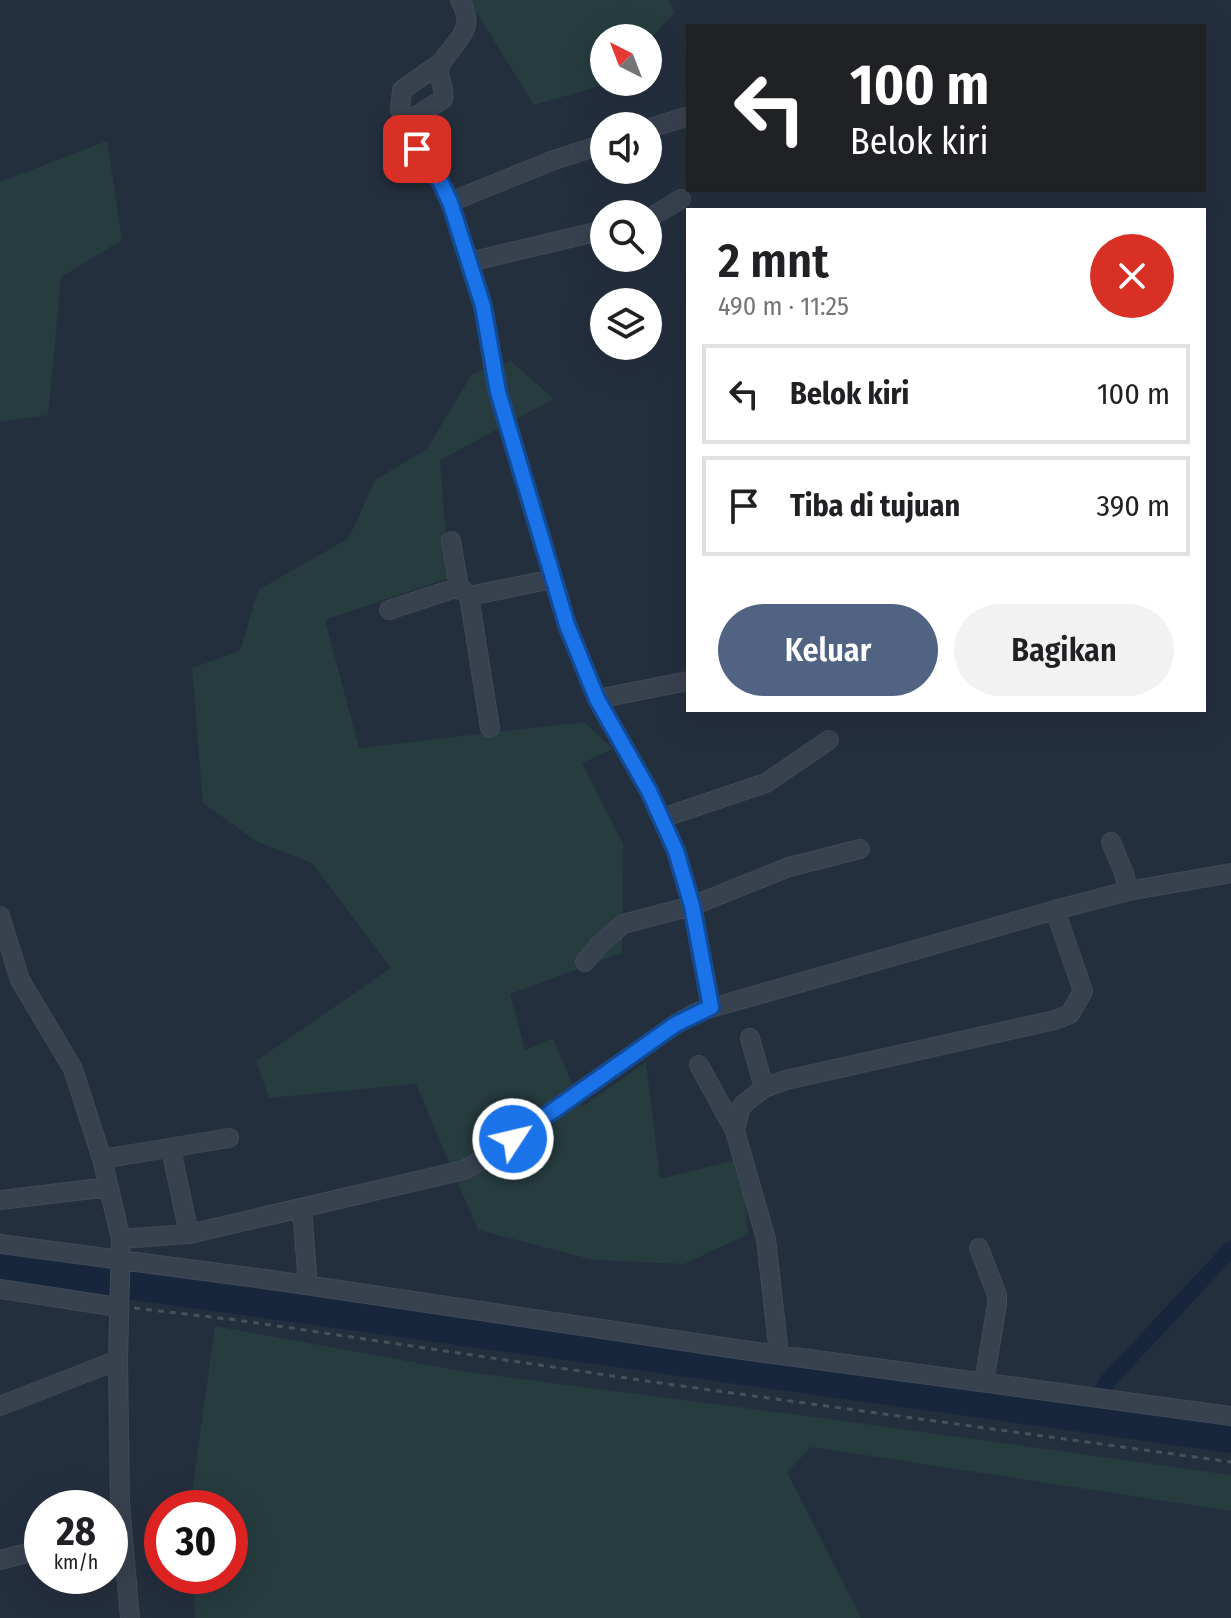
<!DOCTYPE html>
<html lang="id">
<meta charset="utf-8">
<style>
:root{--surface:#fff;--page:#f2f2f2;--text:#202124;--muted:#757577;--line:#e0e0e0;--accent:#506383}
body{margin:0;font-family:"Fira Sans Condensed",sans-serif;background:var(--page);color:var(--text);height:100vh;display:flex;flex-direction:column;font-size:30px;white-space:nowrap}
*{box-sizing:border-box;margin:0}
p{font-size:26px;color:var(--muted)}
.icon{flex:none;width:44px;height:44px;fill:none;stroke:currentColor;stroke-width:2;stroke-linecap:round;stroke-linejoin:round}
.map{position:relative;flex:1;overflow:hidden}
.panel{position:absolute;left:686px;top:208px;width:520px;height:504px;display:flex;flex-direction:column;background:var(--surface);border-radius:0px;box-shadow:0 8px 32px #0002}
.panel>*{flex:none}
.banner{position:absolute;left:686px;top:24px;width:520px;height:168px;border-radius:0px;box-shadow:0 8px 32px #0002;background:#202124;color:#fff;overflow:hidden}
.needle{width:52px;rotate:318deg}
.controls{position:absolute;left:590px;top:24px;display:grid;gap:16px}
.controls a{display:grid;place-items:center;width:72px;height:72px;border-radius:50%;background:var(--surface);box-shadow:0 8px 32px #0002;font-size:40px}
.speed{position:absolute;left:24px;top:1490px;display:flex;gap:16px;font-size:40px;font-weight:700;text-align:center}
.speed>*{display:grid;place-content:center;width:104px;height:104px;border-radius:50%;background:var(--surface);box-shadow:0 8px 32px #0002;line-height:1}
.speed small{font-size:20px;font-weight:400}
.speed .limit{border:12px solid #d22;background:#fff;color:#111}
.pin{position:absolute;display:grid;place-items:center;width:68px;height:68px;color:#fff;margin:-34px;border-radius:16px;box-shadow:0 4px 12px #0006}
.me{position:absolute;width:88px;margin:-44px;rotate:55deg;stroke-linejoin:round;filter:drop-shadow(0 0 6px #0008)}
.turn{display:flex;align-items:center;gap:28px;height:168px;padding:0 32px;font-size:36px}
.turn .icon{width:104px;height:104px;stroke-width:2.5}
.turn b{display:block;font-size:56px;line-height:68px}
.round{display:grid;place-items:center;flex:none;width:84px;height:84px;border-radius:42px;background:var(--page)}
.head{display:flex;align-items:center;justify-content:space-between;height:136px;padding:0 32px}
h1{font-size:48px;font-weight:600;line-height:60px}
.button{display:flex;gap:16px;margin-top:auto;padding:16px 32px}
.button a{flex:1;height:92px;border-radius:48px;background:var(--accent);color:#fff;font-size:32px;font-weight:600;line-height:92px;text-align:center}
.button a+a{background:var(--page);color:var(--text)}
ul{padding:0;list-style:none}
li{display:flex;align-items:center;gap:24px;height:100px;margin:0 16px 12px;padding:0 16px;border:4px solid var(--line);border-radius:0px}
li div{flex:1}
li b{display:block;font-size:30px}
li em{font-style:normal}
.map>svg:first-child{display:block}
.green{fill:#263c3f}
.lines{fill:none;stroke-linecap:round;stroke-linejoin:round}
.canal{stroke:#17263c;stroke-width:16}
.river{stroke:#17263c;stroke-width:28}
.minor-casing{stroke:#414a57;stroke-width:20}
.path{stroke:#3f5557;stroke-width:3;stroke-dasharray:6 6;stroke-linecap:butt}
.minor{stroke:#38414e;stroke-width:18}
.route-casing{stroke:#114b97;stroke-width:20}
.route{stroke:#1a73e8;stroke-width:14}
</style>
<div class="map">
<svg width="1231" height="1618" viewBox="0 0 1231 1618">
<rect width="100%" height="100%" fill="#242f3e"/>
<!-- green -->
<path class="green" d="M469,0H669L675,13L648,41V38H604V82H608L606,84L534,105Z
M107,141L122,240L61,277L48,415L0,422V182Z
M511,361L554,399L440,460L449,578L325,620L359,748L584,722L613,749L582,763L623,844L622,953L510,994L525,1050L553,1038L582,1107L646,1062L660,1179L743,1158L748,1234L684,1264L593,1260L478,1230L416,1084L269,1098L256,1061L391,968L312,863L256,841L203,803L192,668L240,651L258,590L349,538L375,480L427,449L472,374Z
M215,1326L467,1372L830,1419L1231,1475V1511L811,1447L787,1472L861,1618H195L193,1576H230V1508H190Z"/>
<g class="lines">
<!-- canal -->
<path class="canal" d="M1089,1419L1106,1383L1231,1249"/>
<!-- river -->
<path class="river" d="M0,1267L1231,1439"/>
<defs>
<path id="minor" d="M460,0C479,33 451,41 439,68C438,80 446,88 443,99L418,115L404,121L417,149L441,183L450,202L469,262L483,306L498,392L567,625L597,699L649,791L676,851L692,906L711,1007
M404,121L400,109L402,90L442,62
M648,129L685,117
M450,202L554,160L604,144
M648,219L681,199
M469,262L604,230
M451,541L459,587L469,596L553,579
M469,596L490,728
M389,610L459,587
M597,699L688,681
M662,818L766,783L829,740
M1111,842L1124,873L1128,891
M0,916L20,980L73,1069L102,1159L121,1239L118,1360L120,1503L130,1618
M585,962L599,945L623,924L692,906L789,867L860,849
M750,1038L764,1088
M699,1065L735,1131
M171,1149L189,1234
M102,1159L229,1138
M0,1200L109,1187
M302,1209L308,1285
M121,1239L189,1234L464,1170L487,1157L676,1024L697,1012L1055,910L1128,891L1231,873
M0,1244L279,1281L743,1350L1231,1416
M979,1248L997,1295V1305L984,1382
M0,1289L118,1307
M779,1354L766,1239L735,1131L740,1109L745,1103L764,1088L786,1080L1055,1020L1070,1014L1083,991L1055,910
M0,1406L118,1360
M0,1560L42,1549"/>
</defs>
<!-- minor casing -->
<use href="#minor" class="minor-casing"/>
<!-- path -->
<path class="path" d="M134,1308L237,1320L660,1383L1231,1462"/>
<!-- minor -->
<use href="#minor" class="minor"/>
</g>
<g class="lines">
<defs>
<path id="route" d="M417,149L441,183L450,202L469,262L483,306L498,392L567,625L597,699L649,791L676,851L692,906L711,1007L676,1024L513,1139"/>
</defs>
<!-- route casing -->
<use href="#route" class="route-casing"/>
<!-- route -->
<use href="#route" class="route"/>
</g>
</svg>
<div class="controls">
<a><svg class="needle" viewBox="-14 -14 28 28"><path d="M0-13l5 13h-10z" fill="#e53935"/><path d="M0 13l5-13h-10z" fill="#757577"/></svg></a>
<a><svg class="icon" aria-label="sound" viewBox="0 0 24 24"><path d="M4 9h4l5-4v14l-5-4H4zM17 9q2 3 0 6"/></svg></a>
<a><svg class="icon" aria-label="search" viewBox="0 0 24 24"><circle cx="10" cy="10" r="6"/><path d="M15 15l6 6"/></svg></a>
<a><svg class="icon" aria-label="layers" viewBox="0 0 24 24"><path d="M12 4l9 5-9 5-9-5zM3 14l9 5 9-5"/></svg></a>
</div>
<div class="speed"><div>28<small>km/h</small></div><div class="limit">30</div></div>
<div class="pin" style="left:417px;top:149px;background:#d93025"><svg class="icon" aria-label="arrive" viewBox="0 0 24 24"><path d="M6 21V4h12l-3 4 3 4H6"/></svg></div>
<svg class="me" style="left:513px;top:1139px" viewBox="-20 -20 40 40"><circle r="17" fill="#1a73e8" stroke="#fff" stroke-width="3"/><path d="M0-11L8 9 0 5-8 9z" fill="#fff"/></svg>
<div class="banner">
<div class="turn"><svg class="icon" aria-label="left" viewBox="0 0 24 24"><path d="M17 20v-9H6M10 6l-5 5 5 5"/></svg><div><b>100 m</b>Belok kiri</div></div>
</div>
<section class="panel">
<div class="head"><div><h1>2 mnt</h1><p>490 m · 11:25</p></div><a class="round" style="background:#d93025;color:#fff"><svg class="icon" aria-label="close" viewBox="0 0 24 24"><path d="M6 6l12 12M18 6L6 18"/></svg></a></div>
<ul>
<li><svg class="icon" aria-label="left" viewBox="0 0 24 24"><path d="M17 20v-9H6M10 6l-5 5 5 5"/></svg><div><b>Belok kiri</b></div><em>100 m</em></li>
<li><svg class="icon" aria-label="arrive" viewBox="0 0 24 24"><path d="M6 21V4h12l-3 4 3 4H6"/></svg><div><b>Tiba di tujuan</b></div><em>390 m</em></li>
</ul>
<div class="button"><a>Keluar</a><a>Bagikan</a></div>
</section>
</div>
